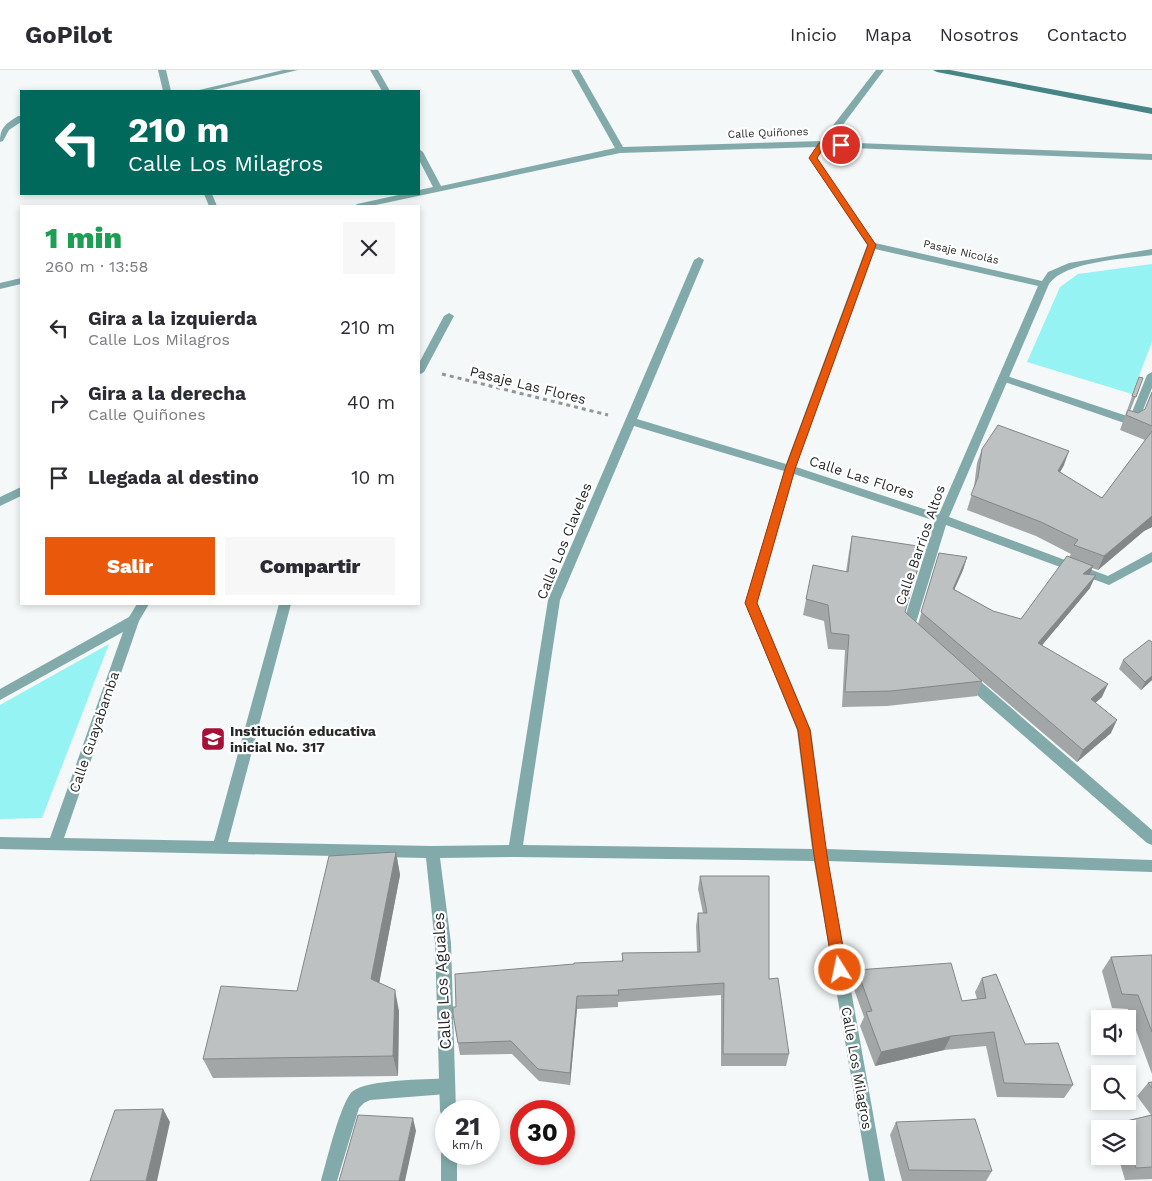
<!DOCTYPE html>
<html lang="es">
<meta charset="utf-8">
<style>
:root{--surface:#fff;--page:#f7f7f7;--text:#2b2b33;--muted:#7c7c81;--line:#e1e1e2;--accent:#ea580c}
body{margin:0;font-family:"Work Sans",sans-serif;background:var(--page);color:var(--text);height:100vh;display:flex;flex-direction:column;font-size:19px;white-space:nowrap}
*{box-sizing:border-box;margin:0}
p{font-size:16px;color:var(--muted)}
.icon{flex:none;width:28px;height:28px;fill:none;stroke:currentColor;stroke-width:2;stroke-linecap:round;stroke-linejoin:round}
.map{position:relative;flex:1;overflow:hidden}
.panel{position:absolute;left:20px;top:135px;width:400px;height:400px;display:flex;flex-direction:column;background:var(--surface);border-radius:0px;box-shadow:0 2px 8px #0003}
.panel>*{flex:none}
.guide{position:absolute;left:20px;top:20px;width:400px;height:105px;border-radius:0px;box-shadow:0 2px 8px #0003;background:#00695c;color:#fff;overflow:hidden}
.fabs{position:absolute;left:1091px;top:940px;display:grid;gap:10px}
.fabs a{display:grid;place-items:center;width:45px;height:45px;border-radius:0px;background:var(--surface);box-shadow:0 2px 8px #0003;font-size:25px}
.speed{position:absolute;left:435px;top:1030px;display:flex;gap:10px;font-size:25px;font-weight:700;text-align:center}
.speed>*{display:grid;place-content:center;width:65px;height:65px;border-radius:50%;background:var(--surface);box-shadow:0 2px 8px #0003;line-height:1}
.speed small{font-size:12px;font-weight:400}
.speed .limit{border:8px solid #d22;background:#fff;color:#111}
.pin{position:absolute;display:grid;place-items:center;width:42px;height:42px;color:#fff;margin:-21px;border:2px solid #fff;border-radius:50%;box-shadow:0 1px 5px #0007}
.me{position:absolute;width:55px;margin:-28px;rotate:350deg;stroke-linejoin:round;filter:drop-shadow(0 0 4px #0008)}
.turn{display:flex;align-items:center;gap:18px;height:105px;padding:0 25px;font-size:22px}
.turn .icon{width:65px;height:65px;stroke-width:2.5}
.turn b{display:block;font-size:35px;line-height:42px}
.round{display:grid;place-items:center;flex:none;width:52px;height:52px;border-radius:0px;background:var(--page)}
.head{display:flex;align-items:center;justify-content:space-between;height:85px;padding:0 25px}
h1{font-size:30px;font-weight:800;line-height:38px;color:#1e9e55}
.cta{display:flex;gap:10px;margin-top:auto;padding:10px 25px}
.cta a{flex:1;height:58px;border-radius:0px;background:var(--accent);color:#fff;font-size:20px;font-weight:800;line-height:58px;text-align:center}
.cta a+a{background:var(--page);color:var(--text)}
ul{padding:0;list-style:none}
li{display:flex;align-items:center;gap:15px;height:75px;padding:0 25px}
li div{flex:1}
li b{display:block;font-size:19px}
li em{font-style:normal}
header{display:flex;align-items:center;gap:30px;box-sizing:border-box;height:70px;padding:0 25px;background:var(--surface);border-bottom:1px solid var(--line)}
header strong{font-size:24px}
nav{display:flex;gap:28px;margin-inline-start:auto;font-size:18px}
.map>svg:first-child{display:block}
.green{fill:#95f3f3}
.lines{fill:none;stroke-linecap:round;stroke-linejoin:round}
.path{stroke:#949696;stroke-width:3;stroke-dasharray:4 4;stroke-linecap:butt}
.service{fill:#82aaaa;fill-rule:evenodd}
.minor{fill:#82aaaa;fill-rule:evenodd}
.secondary{fill:#468485;fill-rule:evenodd}
.wall{fill:#a3a6a6}
.shaded-wall{fill:#848787}
.building{fill:#bdc1c1;stroke:#848787}
.route{fill:#ea580c;stroke:#983908}
.labels{text-anchor:middle;dominant-baseline:central;stroke-width:4.5;stroke-linejoin:round;paint-order:stroke}
.far-street-label{font-size:11px;fill:#272828;stroke:#fff}
.street-label{font-size:14px;fill:#272828;stroke:#fff}
.poi-label{font-size:14px;font-weight:bold;fill:#272828;stroke:#fff;text-anchor:start}
.near-street-label{font-size:16px;fill:#272828;stroke:#fff}
</style>
<header>
<strong>GoPilot</strong>
<nav><a>Inicio</a><a>Mapa</a><a>Nosotros</a><a>Contacto</a></nav>
</header>
<div class="map">
<svg width="1152" height="1111" viewBox="0 0 1152 1111">
<rect width="100%" height="100%" fill="#f4f8f8"/>
<!-- green -->
<path class="green" d="M1152,194V272L1132,324L1027,292L1060,217L1078,204Z
M109,574L42,748L0,749V635Z"/>
<g class="lines">
<!-- path -->
<path class="path" d="M442,304L608,345"/>
<!-- service -->
<path class="service" d="M18,46H21V52L9,60L3,71L0,72C0,57 6,54 18,46Z
M1152,302V318L1138,352L1133,356L999,310L998,308L1003,305L1007,306L1130,347L1147,305Z
M447,1008L453,1010L455,1016L453,1022L447,1024L370,1030L364,1033L359,1038L337,1111H321C326,1094 341,1030 353,1021C370,1009 424,1010 447,1008Z"/>
<!-- minor -->
<path class="minor" d="M158,0H166L171,21H163Z
M283,0H298L209,21H195Z
M370,0H378L390,21H382Z
M571,0H579L623,77L821,71L876,0H884L830,72L1152,84V90L826,77L817,88L875,173L1042,211L1048,202L1069,193L1152,179V185C1125,189 1065,191 1049,214L949,447L1108,506L1152,482V492L1109,515L946,455L915,556L918,561L916,564C909,567 905,563 902,557L935,451L794,404L757,533L811,660L826,779L1152,790V802L828,791L885,1111H869L814,791L515,787L440,788L451,873L456,1041H446V1048L442,1047L440,1041L435,873L426,788L0,779V767L50,768L123,562L0,630V619L129,547L137,534H149L139,551L64,768L214,771L279,534H291L228,772L432,776L509,775L548,530L694,190L699,187L704,190L637,349L786,394L867,175L809,88L817,77L620,83L371,136H355L357,134L403,124H419V120L433,117L419,90V79L423,82L441,116L615,78ZM875,179L1038,216L939,444L796,397ZM634,356L784,401L745,533L797,660L812,779L523,775L560,530Z
M204,124H212L217,136H209Z
M21,208V214L0,219V213Z
M449,243L454,246L424,302L419,305V293L444,246Z
M21,417V426L0,436V427Z
M967,603L972,604L1152,760V775L1147,773L962,612L961,608L962,604Z
M446,1077V1084H457V1111H441V1084L443,1078Z"/>
<!-- secondary -->
<path class="secondary" d="M933,0H950L1152,38V44L937,2Z"/>
</g>
<!-- wall -->
<path class="wall" d="M1139,307L1143,308L1130,341L1138,343L1145,339L1152,322V457L1144,461L1098,500L1092,498L1090,505V518L1042,575L1102,627L1095,633L1111,663L1077,692L982,611L977,626L887,636L842,637L845,580L828,579L824,551L803,545L813,495L846,502L849,482L852,466L920,493L905,543L918,554L939,483L967,487L963,500L954,519L993,541L1021,549L1069,487L1071,484L1036,466L967,440L974,417L977,393L982,379L1064,395L1060,402L1102,428L1145,370L1120,360Z
M1152,572V610L1141,620L1119,599L1123,590Z
M396,782L400,805L379,913L399,941L398,1006L213,1008L203,989L297,921Z
M700,806L769,909L789,984L786,996H721V925L618,932V937L577,939L570,1015L539,1011L512,984L460,985L453,944L456,937L622,891V883L697,882L696,856L698,843H703L698,819Z
M1152,885V1004L1128,939L1112,938L1102,901L1111,887Z
M857,900L962,931L977,929L975,922L982,908L1025,974L1073,1015L1064,1028L997,1027L986,976L944,980L875,996L860,956L864,947L852,914Z
M1152,1012V1109L1125,1110L1118,1086H1128V1059H1117L1122,1052L1151,1045L1137,1026L1148,1013Z
M896,1052L992,1101L986,1111H902L890,1065Z"/>
<!-- shaded-wall -->
<path class="shaded-wall" d="M1069,381L1064,395L1053,415L1058,401Z
M1152,446V457L1144,461L1098,500L1104,486Z
M967,487L963,500L949,532L953,519Z
M1093,496L1088,509L1083,504Z
M1096,505L1090,518L1033,586L1038,573Z
M1152,606V610L1141,620L1145,612Z
M1108,614L1102,627L1085,642L1091,629Z
M1117,650L1111,663L1077,692L1083,680Z
M396,782L400,805L376,930L371,909Z
M395,920L399,941L398,1006L393,986Z
M577,926V939L570,1015V1003Z
M951,966L944,980L875,996L881,982Z
M163,1039L170,1052L157,1111H146Z
M413,1048L416,1061L405,1111H399Z"/>
<!-- building -->
<path class="building" d="M1139,307L1143,308L1136,327L1132,326Z
M1152,322V356L1126,345L1128,340L1138,343L1145,339Z
M998,355L1069,381L1058,401L1102,428L1152,361V446L1104,486L1074,475L1078,470L1041,452L971,425L978,407L982,379Z
M852,466L924,477L905,542L982,611L891,621L845,622L849,565L831,563L828,535L806,529L813,495L848,502Z
M939,483L967,487L953,519L993,541L1021,549L1067,486L1093,496L1083,504L1096,505L1038,573L1108,614L1091,629L1117,650L1083,680L921,542Z
M1149,570L1152,572V606L1145,612L1123,590Z
M396,782L371,909L395,920L393,986L203,989L221,916L297,921L329,786Z
M700,806H769V909L778,908L789,984H723L724,913L618,920L619,925L577,926L570,1003L538,999L511,971L458,973L453,944V937H456L455,904L574,894V893L623,891L622,883L700,882L698,843H707Z
M1152,885V962L1138,925L1122,924L1111,887Z
M951,893L962,931L986,928L982,908L996,904L1025,974L1058,973L1073,1015L1004,1013L994,962L951,966L881,982L866,942L872,941L857,900Z
M1152,1012V1018L1148,1013Z
M163,1039L146,1111H90L115,1040Z
M358,1045L413,1048L399,1111H339Z
M1152,1045V1097L1136,1098L1128,1071V1059H1124L1122,1052Z
M975,1049L992,1101L909,1100L896,1052Z"/>
<!-- route -->
<path class="route" d="M822,72L841,73L845,75L841,77H824L817,88L876,175L795,399L757,533L810,660L827,785L847,900L845,905L840,907L835,905L833,900L814,785L798,660L745,533L785,399L868,175L809,88L819,73Z"/>
<!-- icons -->
<defs>
<symbol id="school-square" viewBox="-11 -11 22 22"><rect x="-9" y="-9" width="18" height="18" rx="4" fill="#a81037" stroke="#fff"/><path d="M0-5L7-2L0 1L-7-2ZM-4 1L0 2.5L4 1V4Q0 6-4 4Z" fill="#fff"/></symbol>
</defs>
<g fill-rule="evenodd">
<use href="#school-square" x="199" y="655" width="28" height="28"/>
</g>
<g class="labels">
<!-- far-street labels -->
<g class="far-street-label">
<text transform="translate(768 63) rotate(-2)">Calle Quiñones</text>
<text transform="translate(961 182) rotate(13)">Pasaje Nicolás</text>
</g>
<!-- street labels -->
<g class="street-label">
<text transform="translate(528 315) rotate(14)">Pasaje Las Flores</text>
<text transform="translate(862 407) rotate(18)">Calle Las Flores</text>
<text transform="translate(564 471) rotate(-68)">Calle Los Claveles</text>
<text transform="translate(920 475) rotate(-71)">Calle Barrios Altos</text>
<text transform="translate(94 662) rotate(-71)">Calle Guayabamba</text>
<text transform="translate(857 998) rotate(80)">Calle Los Milagros</text>
</g>
<!-- poi labels -->
<g class="poi-label">
<text x="230" y="661">Institución educativa<tspan x="230" dy="16">inicial No. 317</tspan></text>
</g>
<!-- near-street labels -->
<g class="near-street-label">
<text transform="translate(442 911) rotate(-93)">Calle Los Aguales</text>
</g>
</g>
</svg>
<div class="fabs">
<a><svg class="icon" aria-label="sound" viewBox="0 0 24 24"><path d="M4 9h4l5-4v14l-5-4H4zM17 9q2 3 0 6"/></svg></a>
<a><svg class="icon" aria-label="search" viewBox="0 0 24 24"><circle cx="10" cy="10" r="6"/><path d="M15 15l6 6"/></svg></a>
<a><svg class="icon" aria-label="layers" viewBox="0 0 24 24"><path d="M12 4l9 5-9 5-9-5zM3 14l9 5 9-5"/></svg></a>
</div>
<div class="speed"><div>21<small>km/h</small></div><div class="limit">30</div></div>
<div class="pin" style="left:841px;top:75px;background:#d93025"><svg class="icon" aria-label="arrive" viewBox="0 0 24 24"><path d="M6 21V4h12l-3 4 3 4H6"/></svg></div>
<svg class="me" style="left:840px;top:900px" viewBox="-20 -20 40 40"><circle r="17" fill="#ea580c" stroke="#fff" stroke-width="3"/><path d="M0-11L8 9 0 5-8 9z" fill="#fff"/></svg>
<div class="guide">
<div class="turn"><svg class="icon" aria-label="left" viewBox="0 0 24 24"><path d="M17 20v-9H6M10 6l-5 5 5 5"/></svg><div><b>210 m</b>Calle Los Milagros</div></div>
</div>
<section class="panel">
<div class="head"><div><h1>1 min</h1><p>260 m · 13:58</p></div><a class="round"><svg class="icon" aria-label="close" viewBox="0 0 24 24"><path d="M6 6l12 12M18 6L6 18"/></svg></a></div>
<ul>
<li><svg class="icon" aria-label="left" viewBox="0 0 24 24"><path d="M17 20v-9H6M10 6l-5 5 5 5"/></svg><div><b>Gira a la izquierda</b><p>Calle Los Milagros</p></div><em>210 m</em></li>
<li><svg class="icon" aria-label="right" viewBox="0 0 24 24"><path d="M7 20v-9h11M14 6l5 5-5 5"/></svg><div><b>Gira a la derecha</b><p>Calle Quiñones</p></div><em>40 m</em></li>
<li><svg class="icon" aria-label="arrive" viewBox="0 0 24 24"><path d="M6 21V4h12l-3 4 3 4H6"/></svg><div><b>Llegada al destino</b></div><em>10 m</em></li>
</ul>
<div class="cta"><a>Salir</a><a>Compartir</a></div>
</section>
</div>
